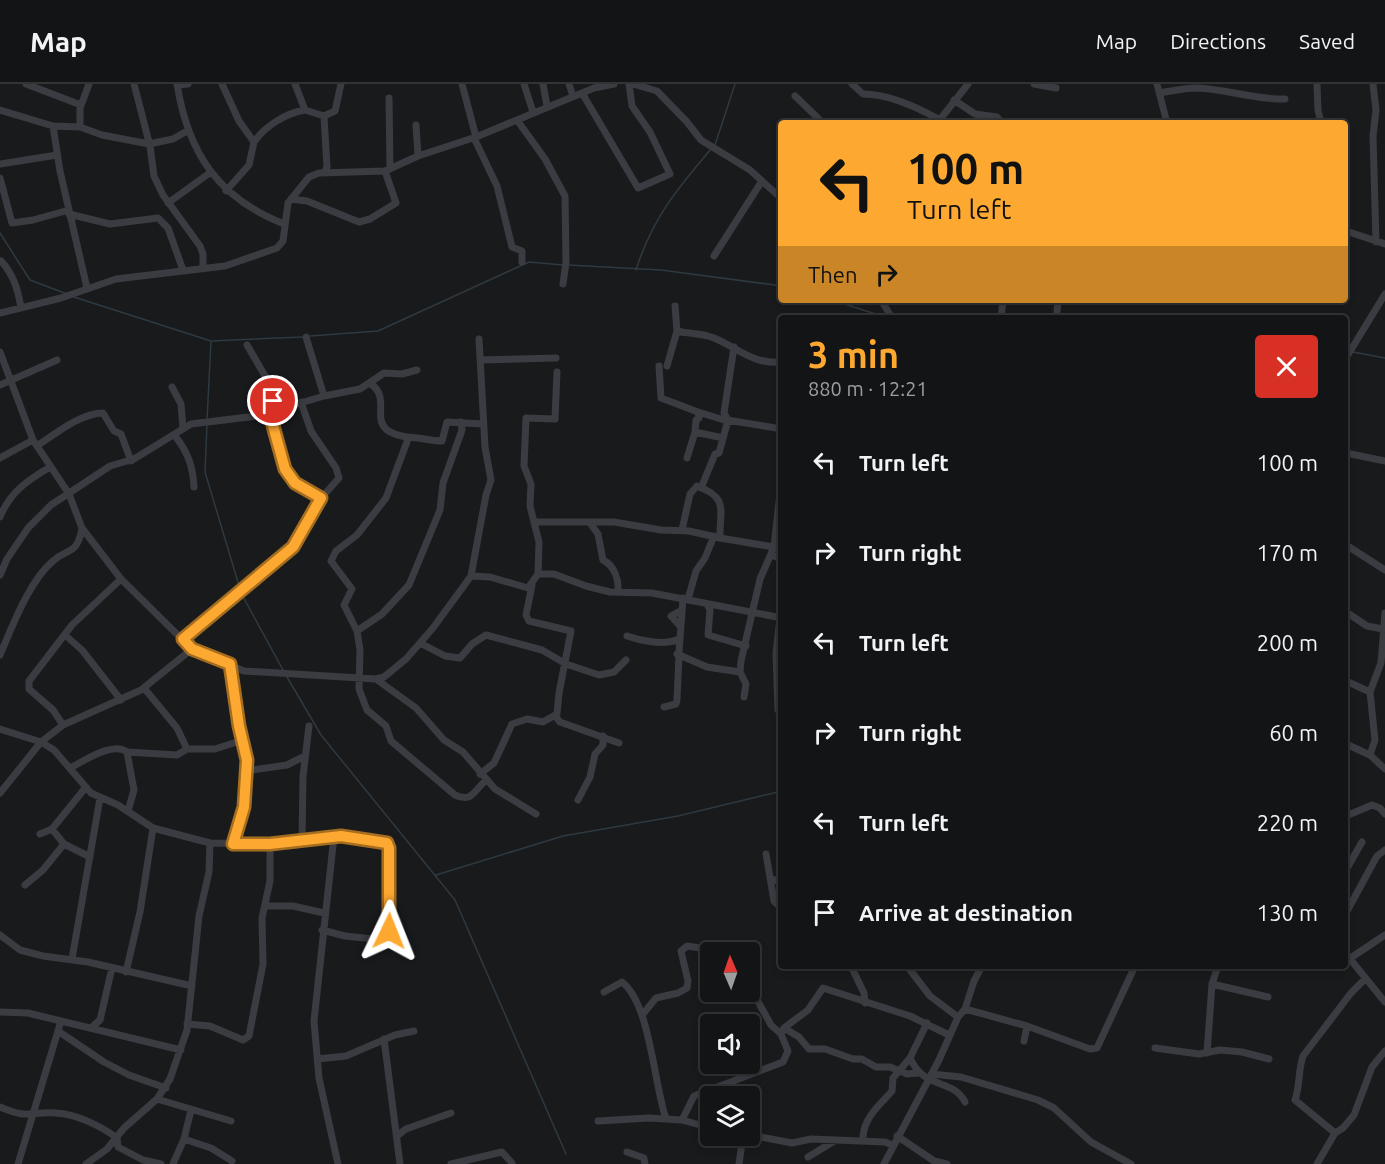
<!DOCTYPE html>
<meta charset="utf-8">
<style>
:root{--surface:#131415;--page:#202122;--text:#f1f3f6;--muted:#9d9ea0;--line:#323334;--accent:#fda830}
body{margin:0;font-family:Ubuntu,sans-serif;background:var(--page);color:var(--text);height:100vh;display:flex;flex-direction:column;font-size:22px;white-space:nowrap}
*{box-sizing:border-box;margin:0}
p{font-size:20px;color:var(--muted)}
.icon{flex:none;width:33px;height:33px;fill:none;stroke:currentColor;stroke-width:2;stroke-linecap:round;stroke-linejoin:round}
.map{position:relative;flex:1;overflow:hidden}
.sheet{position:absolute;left:778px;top:231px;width:570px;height:654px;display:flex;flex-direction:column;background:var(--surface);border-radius:6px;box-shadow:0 3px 9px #0003,0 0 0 2px var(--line)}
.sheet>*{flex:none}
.banner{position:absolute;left:778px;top:36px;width:570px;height:183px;border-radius:6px;box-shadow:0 3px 9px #0003,0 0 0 2px var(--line);background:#fda830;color:#111;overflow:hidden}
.needle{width:39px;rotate:358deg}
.controls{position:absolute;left:700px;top:858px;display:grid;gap:12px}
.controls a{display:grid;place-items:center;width:60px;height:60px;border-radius:6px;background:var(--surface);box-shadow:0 3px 9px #0003,0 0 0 2px var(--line);font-size:30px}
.pin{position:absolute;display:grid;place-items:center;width:51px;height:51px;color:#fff;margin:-26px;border:3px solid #fff;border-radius:50%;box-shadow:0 2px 6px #0007}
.me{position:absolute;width:66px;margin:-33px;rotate:2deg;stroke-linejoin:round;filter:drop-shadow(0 0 4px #0008)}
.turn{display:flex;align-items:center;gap:21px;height:126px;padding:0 30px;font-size:27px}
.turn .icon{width:78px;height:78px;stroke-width:2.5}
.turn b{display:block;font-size:42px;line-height:51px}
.then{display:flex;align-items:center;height:57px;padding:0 30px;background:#0003;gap:12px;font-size:22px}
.round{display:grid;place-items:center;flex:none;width:63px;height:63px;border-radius:6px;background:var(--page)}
.head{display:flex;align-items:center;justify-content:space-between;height:102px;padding:0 30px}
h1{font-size:36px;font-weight:600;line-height:45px;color:var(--accent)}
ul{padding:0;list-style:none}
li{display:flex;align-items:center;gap:18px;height:90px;padding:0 30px}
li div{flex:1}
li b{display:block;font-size:22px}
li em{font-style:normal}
header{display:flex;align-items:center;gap:36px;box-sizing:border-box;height:84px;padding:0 30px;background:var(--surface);border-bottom:2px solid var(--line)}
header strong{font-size:28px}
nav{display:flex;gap:33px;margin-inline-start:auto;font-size:21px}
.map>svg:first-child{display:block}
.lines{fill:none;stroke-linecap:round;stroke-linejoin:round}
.stream{stroke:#2e3a41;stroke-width:1.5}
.street{stroke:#3a3c41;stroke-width:7}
.route-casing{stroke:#a46d1f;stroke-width:15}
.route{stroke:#fda830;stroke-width:10}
</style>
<header>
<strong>Map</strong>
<nav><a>Map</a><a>Directions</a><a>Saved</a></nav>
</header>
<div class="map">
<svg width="1385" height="1080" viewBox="0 0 1385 1080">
<rect width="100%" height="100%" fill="#191a1c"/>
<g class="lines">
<!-- stream -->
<path class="stream" d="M715,61L735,0
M0,149L30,196L67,210
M568,181L661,186L782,202
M636,186C652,135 677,105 711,65
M74,213L211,257L302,253
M832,216L888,234
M310,252L378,247L529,178L563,181
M1353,268L1385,274
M207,336L211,257
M207,340L205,388L240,505
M241,509L283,586
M287,593L321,651L455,816L566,1070
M436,791L563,752L678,732L782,707"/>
<!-- street -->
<path class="street" d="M26,0L81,21
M134,0L150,62L154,92L163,111L200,162L203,170V184
M177,0C188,69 218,114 284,140
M222,0L239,37L254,58L249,81L226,107
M462,0L476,53
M524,0L533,28
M543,0L547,22
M569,0L573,12
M633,0L657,7L687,38L701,56L750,86L782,115
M852,0L863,10C889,10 917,23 940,36
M1034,0L1056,4
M1157,0L1167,39
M1317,0L1318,26L1321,39
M1373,0L1376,26L1373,52L1376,158
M177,1L188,0
M582,9L638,104L670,90L650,48L632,22L629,0
M1160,9C1172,7 1185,4 1197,4C1227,5 1255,16 1285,15
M795,12L823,39
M389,14L390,85
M954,16L975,30L997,33L1002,39
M0,26L53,42L80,43L102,51L149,60L173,55L187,47
M305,26L324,32L327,83L324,89
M324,32L335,27L341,0
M517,36L545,75L565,112L566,178L563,200
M938,38L968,0
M416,41L418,72
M53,42L60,87L87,204
M80,43V24L89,0
M474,54L497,102L512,163L522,167V178
M254,58C265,42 286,29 305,26L295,0
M0,80L57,71
M0,94L12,139L33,136L69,126
M291,115L307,117L359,138L370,135L396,119L385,87
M168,119L211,88
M69,130L110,140L158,134L168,144L183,186
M1346,147L1385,160
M714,172L762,97
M1,177C14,191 18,206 21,224
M881,216L892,234
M1057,228L1058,216
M0,229L61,214L116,195L225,182L277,164L283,157L288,119L309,93L319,89L385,87L418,72L476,53L594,4L614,0
M1001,234L1003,216
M677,247C689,250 701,249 714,254C738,264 754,281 782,278
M306,253L324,312
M247,261L268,297L275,326
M0,268L33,356L69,410L82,444L121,495L192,565L244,587L376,595L384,593L406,575L433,544L471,492L486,411L491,396L485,363L479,255
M1346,274L1385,210
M480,276L556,274
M659,282L661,314L698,328L699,334L696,336L695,348L723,354
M667,282L677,247L675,222
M371,300C397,318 355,350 418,354C426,355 433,357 442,357L447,338L483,340
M0,301L57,276
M172,303L181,320L183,344
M273,327C272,341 283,388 293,397C301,405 312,409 321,414
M698,328L721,335L782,345
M175,352C188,368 193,383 194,403
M408,355L386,414L357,451L336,467L331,477L352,505L344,521L357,547L360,566L359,605L367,626L386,642L391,657L455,711C472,719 474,707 485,697
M37,362C55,350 81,329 103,329L114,347L121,350L131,377
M1346,369L1385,377
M0,374L33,356
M687,374L695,348
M701,404L715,370L719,369L728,336L724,329L734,263
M0,433C10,408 28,396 50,383
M535,438H614L661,446L689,447L720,454
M590,439L598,450L603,476C615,482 619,496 618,508
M682,446L690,410L697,402C730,414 719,427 720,454L774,463
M1346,461L1385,486
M771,471L782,475
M538,490L539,458L530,422L531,400L524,382L526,334L555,335L557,288
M0,491L7,475L28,444L51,421L110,382L134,375L191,340L257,332L324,312L360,305L384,289L402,290L417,286
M471,492L490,493L528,504L538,490H554L586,502L610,508L652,509L782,534
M688,515L696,487L705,474L714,452
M707,520L710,526L708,551L746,562
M1346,528L1367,542L1383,545
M680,542L671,532L682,526
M357,547L382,530L409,501L440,426L443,399L462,346L461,338
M65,551L82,566L121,616
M627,552C641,557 665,562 679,555
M183,555L293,463L317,419L339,394L336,384L311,347L301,318
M420,559L445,572L460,574L472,560L486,551L542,566L566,580L599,591L614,588L626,576
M677,570L707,583L740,588
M0,571C12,543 29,497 53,477C68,463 77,472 82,444
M230,580L239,642L247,676L244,723L233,760
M376,595L416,624L444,656L463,668L495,705L536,730
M1346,597L1370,608L1375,656L1370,671L1346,660
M144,604L177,644L187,665
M1370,608L1381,579L1385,529
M744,613L746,600L740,588L741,577L760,495L774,463L782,391
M664,623L676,620L677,616C678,582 680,548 683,514
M778,626L776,569L780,534
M556,633L560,638L619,659
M63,641L53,626L29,605V597L72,541L121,495
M0,645L41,658L54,666L91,709L118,721L153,744L210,759L270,760L341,752L387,759L389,764C389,788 396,838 383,856L345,852L322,846
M127,668L177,671L187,665H215L243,656
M1370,671L1385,685
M70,684C84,677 113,657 127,668L134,706L128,727
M246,687L287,681L305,672
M480,690L494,679L512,640L527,635L543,638L557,630L559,609L571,547L529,537L526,531L532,501
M0,709L41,658L63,641L141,606L192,565
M578,716L590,693L595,670L603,661V652
M1346,732L1372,721L1380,724L1385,730
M52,745L64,760L90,773
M40,750L52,745L86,703
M334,752L314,937L319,994L338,1080
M302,756L303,692L309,642
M766,770L774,817L782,825
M1346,786L1362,758
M771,795L782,798
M25,801L43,786L64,760
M265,822H293L324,829
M1346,829L1377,772L1385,766
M0,851L20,866L43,872L88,878L192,902
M1346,870L1385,918
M72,875L100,714
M1349,875L1385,851
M851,882L864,909L865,919
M907,882L930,912L958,933
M1218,882L1212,900L1268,913
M126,888L140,828L153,744
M750,903L771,941L781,950
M604,908L622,898C650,919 654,1000 666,1035
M965,925L1027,942L1090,965L1097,964L1135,882
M0,928L28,929L181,966
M643,930L656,914L678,909L687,904L688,897L681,867L687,862L728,868
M187,940L210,942L243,956L249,952L263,880L262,834L270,797V760
M92,943L100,936L112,884
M784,944L799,953L809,965H825L853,975H862L876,983H890L907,990L918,989
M58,947L104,978L129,991L166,1004
M384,955L400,1080
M1024,957L1027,942
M1155,964L1199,970L1220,966L1242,968L1269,975
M1207,969L1212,900
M910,974C924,1006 953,994 965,1018
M317,975L346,972L395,951L414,947
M932,990L961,993L1038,1016L1054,1024L1091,1058L1131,1080
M157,1015L231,1037
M0,1023C29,1036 29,1027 56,1029C76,1030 101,1042 117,1054L118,1063L143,1076L161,1080
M682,1036L694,1012L783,978L788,967L781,950L784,944L808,926L823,904L910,932L949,951
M598,1037L649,1034L682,1036L711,1044
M1335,1049L1295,1016C1300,1002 1298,987 1303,972L1351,909L1365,895
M750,1051L792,1059L811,1055L885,1058L892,1061
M397,1052L406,1045L451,1029
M863,1052C865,1032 880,1021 892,1007L893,994L910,974L927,939
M897,1052L934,1077L947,1080
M184,1055L211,1064L232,1077
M627,1068L644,1074L645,1080
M808,1073L836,1056
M18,1080L61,937
M86,1080L107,1065L124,1044L157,1015L170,995L187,946L199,832L209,788L210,759
M173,1080L184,1055L191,1026
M451,1080L502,1068L512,1079
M739,1080L743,1052
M884,1080L939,976L958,933L965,925L974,897L982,882
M1317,1080L1335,1049L1343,1044L1354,1031L1372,983L1385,967"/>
</g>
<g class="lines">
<defs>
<path id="route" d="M273,317L275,326L272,338L285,385L295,399L321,414L293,463L183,555L192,565L230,580L239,642L247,676L244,723L233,760H270L341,752L387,759L389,764V847"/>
</defs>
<!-- route casing -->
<use href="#route" class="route-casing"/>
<!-- route -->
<use href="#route" class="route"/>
</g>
</svg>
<div class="controls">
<a><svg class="needle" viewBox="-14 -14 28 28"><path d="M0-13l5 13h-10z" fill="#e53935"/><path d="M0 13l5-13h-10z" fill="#9d9ea0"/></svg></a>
<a><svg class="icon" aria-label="sound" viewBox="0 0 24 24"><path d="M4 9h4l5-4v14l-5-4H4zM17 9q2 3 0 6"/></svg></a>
<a><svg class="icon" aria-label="layers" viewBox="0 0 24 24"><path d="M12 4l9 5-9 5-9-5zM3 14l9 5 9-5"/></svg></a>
</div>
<div class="pin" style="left:273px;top:317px;background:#d93025"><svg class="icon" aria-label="arrive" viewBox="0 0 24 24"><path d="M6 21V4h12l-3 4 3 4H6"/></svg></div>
<svg class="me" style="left:389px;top:847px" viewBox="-20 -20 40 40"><path d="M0-17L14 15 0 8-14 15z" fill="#fda830" stroke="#fff" stroke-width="4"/></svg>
<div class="banner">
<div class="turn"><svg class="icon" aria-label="left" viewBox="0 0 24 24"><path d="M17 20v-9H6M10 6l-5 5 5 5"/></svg><div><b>100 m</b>Turn left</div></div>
<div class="then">Then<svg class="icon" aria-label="right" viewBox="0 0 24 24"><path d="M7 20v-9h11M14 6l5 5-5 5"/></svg></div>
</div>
<section class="sheet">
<div class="head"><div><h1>3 min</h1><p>880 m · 12:21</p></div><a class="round" style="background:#d93025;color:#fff"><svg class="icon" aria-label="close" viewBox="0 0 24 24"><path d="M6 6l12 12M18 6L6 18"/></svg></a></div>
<ul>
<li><svg class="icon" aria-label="left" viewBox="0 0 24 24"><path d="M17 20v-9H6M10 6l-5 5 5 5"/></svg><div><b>Turn left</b></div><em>100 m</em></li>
<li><svg class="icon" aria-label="right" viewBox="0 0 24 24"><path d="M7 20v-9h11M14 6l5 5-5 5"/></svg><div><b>Turn right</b></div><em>170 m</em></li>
<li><svg class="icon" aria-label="left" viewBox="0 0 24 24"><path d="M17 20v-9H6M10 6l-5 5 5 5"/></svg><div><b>Turn left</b></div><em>200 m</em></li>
<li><svg class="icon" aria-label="right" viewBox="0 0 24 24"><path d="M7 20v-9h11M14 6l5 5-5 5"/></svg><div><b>Turn right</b></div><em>60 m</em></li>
<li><svg class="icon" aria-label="left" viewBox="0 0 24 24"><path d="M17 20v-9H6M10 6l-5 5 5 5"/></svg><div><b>Turn left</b></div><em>220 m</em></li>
<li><svg class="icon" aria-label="arrive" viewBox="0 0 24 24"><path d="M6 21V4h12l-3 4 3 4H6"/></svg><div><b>Arrive at destination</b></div><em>130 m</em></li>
</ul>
</section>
</div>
